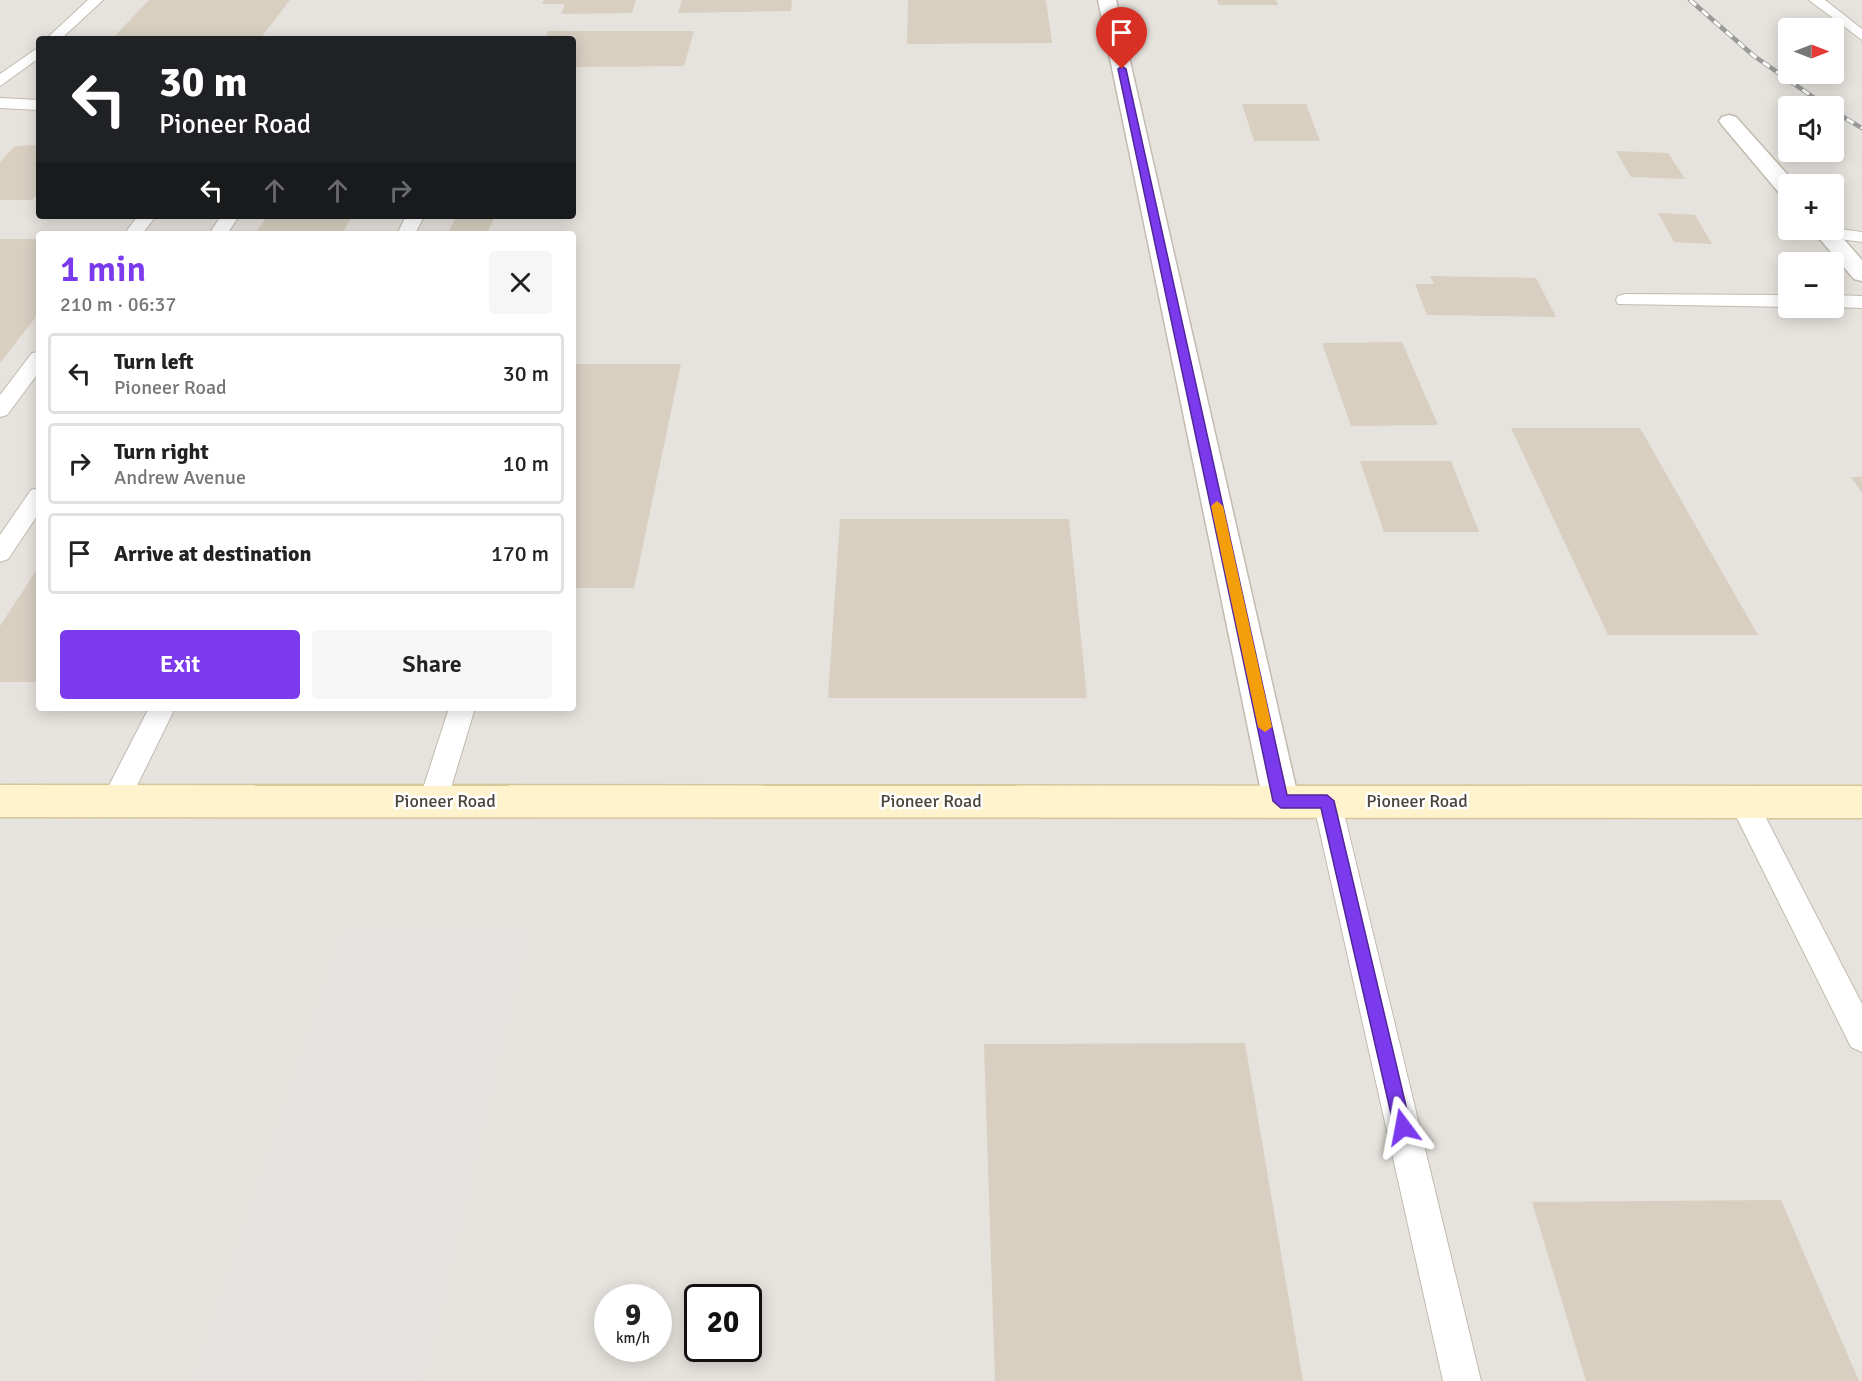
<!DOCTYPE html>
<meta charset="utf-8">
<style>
:root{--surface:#fff;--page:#f6f6f6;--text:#222;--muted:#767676;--line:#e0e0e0;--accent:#7c3aed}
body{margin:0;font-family:Signika,sans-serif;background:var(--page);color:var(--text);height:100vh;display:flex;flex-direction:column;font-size:22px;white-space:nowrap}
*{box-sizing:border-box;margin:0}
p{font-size:20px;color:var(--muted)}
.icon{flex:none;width:33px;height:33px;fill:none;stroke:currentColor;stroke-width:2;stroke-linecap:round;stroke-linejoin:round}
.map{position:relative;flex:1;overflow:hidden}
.sheet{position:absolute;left:36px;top:231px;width:540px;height:480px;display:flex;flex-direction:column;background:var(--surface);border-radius:6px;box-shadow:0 3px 15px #0003}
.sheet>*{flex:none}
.top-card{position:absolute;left:36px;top:36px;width:540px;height:183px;border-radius:6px;box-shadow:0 3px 15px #0003;background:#202124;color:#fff;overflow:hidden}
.needle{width:39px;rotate:90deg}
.tools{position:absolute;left:1778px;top:18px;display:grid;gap:12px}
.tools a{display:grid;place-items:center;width:66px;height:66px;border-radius:6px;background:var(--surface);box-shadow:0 3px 15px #0003;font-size:30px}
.speed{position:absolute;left:594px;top:1284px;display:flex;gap:12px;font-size:30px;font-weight:700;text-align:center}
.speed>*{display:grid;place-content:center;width:78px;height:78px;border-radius:50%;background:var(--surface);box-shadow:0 3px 15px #0003;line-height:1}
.speed small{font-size:15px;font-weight:400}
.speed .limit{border:3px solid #111;border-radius:9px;background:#fff;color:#111}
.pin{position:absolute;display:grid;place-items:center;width:51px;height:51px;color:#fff;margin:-62px -26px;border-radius:50% 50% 50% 0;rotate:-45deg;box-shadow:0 0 6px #0007}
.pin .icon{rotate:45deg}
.me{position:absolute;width:66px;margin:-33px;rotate:347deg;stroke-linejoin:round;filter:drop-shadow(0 0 4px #0008)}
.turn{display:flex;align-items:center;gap:21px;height:126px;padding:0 24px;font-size:27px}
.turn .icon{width:78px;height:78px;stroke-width:2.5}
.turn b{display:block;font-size:42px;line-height:51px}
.lanes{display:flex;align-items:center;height:57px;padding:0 24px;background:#0003;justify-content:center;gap:30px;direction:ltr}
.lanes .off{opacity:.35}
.round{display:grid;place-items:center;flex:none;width:63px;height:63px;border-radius:6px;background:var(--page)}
.head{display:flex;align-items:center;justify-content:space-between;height:102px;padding:0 24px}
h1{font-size:36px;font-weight:600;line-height:45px;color:var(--accent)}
.primary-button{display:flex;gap:12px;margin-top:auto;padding:12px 24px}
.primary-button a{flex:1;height:69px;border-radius:6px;background:var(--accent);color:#fff;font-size:24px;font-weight:600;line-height:69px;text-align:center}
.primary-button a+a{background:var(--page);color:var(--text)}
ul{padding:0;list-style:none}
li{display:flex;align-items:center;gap:18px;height:81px;margin:0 12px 9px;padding:0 12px;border:3px solid var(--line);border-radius:6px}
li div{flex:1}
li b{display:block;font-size:22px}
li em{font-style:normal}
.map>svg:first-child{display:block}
.industrial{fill:#e6e2dd;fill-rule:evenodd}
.parking{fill:#e5e3e0}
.building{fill:#d8cfc1}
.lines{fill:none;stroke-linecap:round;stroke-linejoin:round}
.service-casing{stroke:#c2bbae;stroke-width:2}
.minor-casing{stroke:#c2bbae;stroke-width:3}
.secondary-casing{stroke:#d6c79b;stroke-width:3}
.service{fill:#fff;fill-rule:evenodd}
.minor{fill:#fff;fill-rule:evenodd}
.secondary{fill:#fff3cd;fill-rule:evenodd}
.rail-casing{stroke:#9a9a9a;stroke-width:4.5}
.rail{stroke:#fff;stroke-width:3;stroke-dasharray:8;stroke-linecap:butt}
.route{fill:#7c3aed;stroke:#51269a;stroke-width:1.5}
.slow{fill:#f59e0b}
.labels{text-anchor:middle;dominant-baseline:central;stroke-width:5;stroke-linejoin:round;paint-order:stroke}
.street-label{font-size:18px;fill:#4b4439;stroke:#fff}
</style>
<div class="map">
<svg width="1862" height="1381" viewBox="0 0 1862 1381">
<rect width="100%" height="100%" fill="#f6f3ec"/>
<!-- industrial -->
<path class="industrial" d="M0,0H1862V1381H0ZM1788,28H1833V74H1788ZM39,39H573V216H39ZM1788,106H1833V152H1788ZM1788,184H1833V230H1788ZM39,234H573V708H39ZM1788,262H1833V308H1788ZM608,1298H658V1348H608ZM698,1298H748V1348H698Z"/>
<!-- parking -->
<path class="parking" d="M528,930L423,1381H193L344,931Z"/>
<!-- building -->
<path class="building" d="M149,0H290L260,39H112Z
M544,0H636L632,13L561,14L565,4H542Z
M682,0H792L791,11L678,13Z
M908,0H1046L1052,43L907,44Z
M1217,0H1276L1278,5H1219Z
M548,31H694L684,66L573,67V39H545Z
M1242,104H1306L1320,141H1254Z
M39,145V192L32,200H0V162L15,146Z
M1616,151L1668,153L1685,179L1631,177Z
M1658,213L1695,215L1712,244L1674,242Z
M267,216H352L342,234H255Z
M456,216H495L487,234H448Z
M0,239H39V313L0,363Z
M1430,276L1536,278L1556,317L1427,315L1415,284H1434Z
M1402,342L1438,425L1351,426L1322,343Z
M573,364H681L634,588H573Z
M1511,428H1640L1758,635H1608Z
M1360,461H1451L1479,532H1384Z
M1851,477H1862V493Z
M840,519H1069L1087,698H828Z
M39,566V682H0V626Z
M1245,1043L1303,1381H995L984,1044Z
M1781,1200L1859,1381H1586L1532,1202Z"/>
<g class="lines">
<defs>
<path id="service" d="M88,0H103L61,39H46Z
M1809,0H1825L1862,29V40Z
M39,47V58L0,86V74Z
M0,98L39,100V110L0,108Z
M138,216H156L142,234H124Z
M221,216H239L227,234H209Z
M406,216H424L415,234H397Z
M1833,228L1862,232V242L1825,237L1816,232Z
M1625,294L1788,295V307L1618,304L1616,300L1618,296Z
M1833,295L1862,296V308L1833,307Z
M39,352V372L7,415L0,417V395L32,353Z
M39,488V513L8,559L0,562V535L31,490Z
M149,708H175L125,810L115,813L105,810L101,801Z
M449,708H475L447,801L443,810L433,813L423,810L419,801Z
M1327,789L1337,792L1341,801L1481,1381H1443L1313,801L1317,792Z
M1743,790L1753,793L1862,1004V1052L1851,1047L1729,802L1733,793Z"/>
<path id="minor" d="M1098,0H1116L1299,801L1294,812L1281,817L1268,812L1263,801Z
M1729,115L1736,117L1796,184H1788V196L1780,194L1722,125L1719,121L1722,117Z
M1833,227L1862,260V281L1854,279L1812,230H1833Z"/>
<path id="secondary" d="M0,785L1862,786V818L0,817Z"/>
</defs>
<!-- service casing -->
<use href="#service" class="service-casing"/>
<!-- minor casing -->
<use href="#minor" class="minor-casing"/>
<!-- secondary casing -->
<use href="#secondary" class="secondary-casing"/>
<!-- service -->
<use href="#service" class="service"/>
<!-- minor -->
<use href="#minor" class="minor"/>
<!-- secondary -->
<use href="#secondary" class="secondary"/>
<defs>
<path id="rail" d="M1690,0L1754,56L1826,106
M1833,111L1862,128"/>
</defs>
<!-- rail casing -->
<use href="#rail" class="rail-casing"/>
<!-- rail -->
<use href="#rail" class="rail"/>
</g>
<!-- route -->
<path class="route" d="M1122,66L1126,69L1287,795H1327L1334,801L1411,1127L1409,1133L1403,1135L1396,1133L1394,1127L1321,808H1281L1273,801L1118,69Z"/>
<!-- slow -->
<path class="slow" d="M1217,501L1223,506L1272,727L1265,732L1258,727L1211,506Z"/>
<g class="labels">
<!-- street labels -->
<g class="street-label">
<text x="445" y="801">Pioneer Road</text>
<text x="931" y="801">Pioneer Road</text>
<text x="1417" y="801">Pioneer Road</text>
</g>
</g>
</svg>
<div class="tools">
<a><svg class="needle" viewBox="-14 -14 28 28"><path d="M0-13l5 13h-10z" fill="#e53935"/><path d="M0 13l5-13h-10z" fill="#767676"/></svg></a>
<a><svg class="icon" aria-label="sound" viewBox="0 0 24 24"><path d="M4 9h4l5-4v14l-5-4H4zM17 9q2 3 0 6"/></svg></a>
<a>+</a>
<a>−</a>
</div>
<div class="speed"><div>9<small>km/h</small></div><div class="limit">20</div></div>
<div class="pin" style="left:1122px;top:69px;background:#d93025"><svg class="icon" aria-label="arrive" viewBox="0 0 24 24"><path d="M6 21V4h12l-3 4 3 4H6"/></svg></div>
<svg class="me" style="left:1403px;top:1127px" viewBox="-20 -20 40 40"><path d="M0-17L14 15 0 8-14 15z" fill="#7c3aed" stroke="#fff" stroke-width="4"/></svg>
<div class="top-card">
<div class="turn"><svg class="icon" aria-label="left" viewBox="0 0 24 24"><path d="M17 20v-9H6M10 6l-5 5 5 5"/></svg><div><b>30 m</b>Pioneer Road</div></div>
<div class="lanes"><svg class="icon" aria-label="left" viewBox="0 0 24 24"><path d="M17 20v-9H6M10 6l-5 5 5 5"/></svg><svg class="icon off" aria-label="ahead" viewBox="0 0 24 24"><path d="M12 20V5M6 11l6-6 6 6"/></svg><svg class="icon off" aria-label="ahead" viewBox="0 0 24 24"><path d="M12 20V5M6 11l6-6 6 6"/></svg><svg class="icon off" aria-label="right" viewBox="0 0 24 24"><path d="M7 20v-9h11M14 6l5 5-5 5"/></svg></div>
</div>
<section class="sheet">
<div class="head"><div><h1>1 min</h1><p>210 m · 06:37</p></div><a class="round"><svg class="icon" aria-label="close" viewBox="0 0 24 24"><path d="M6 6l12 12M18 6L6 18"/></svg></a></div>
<ul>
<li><svg class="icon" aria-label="left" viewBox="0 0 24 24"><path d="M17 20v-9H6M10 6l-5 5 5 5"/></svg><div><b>Turn left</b><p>Pioneer Road</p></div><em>30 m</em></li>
<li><svg class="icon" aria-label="right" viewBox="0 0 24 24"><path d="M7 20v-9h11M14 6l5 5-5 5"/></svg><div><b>Turn right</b><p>Andrew Avenue</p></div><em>10 m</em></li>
<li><svg class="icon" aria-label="arrive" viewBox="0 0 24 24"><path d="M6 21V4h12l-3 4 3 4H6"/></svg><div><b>Arrive at destination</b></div><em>170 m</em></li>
</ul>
<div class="primary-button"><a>Exit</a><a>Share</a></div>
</section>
</div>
